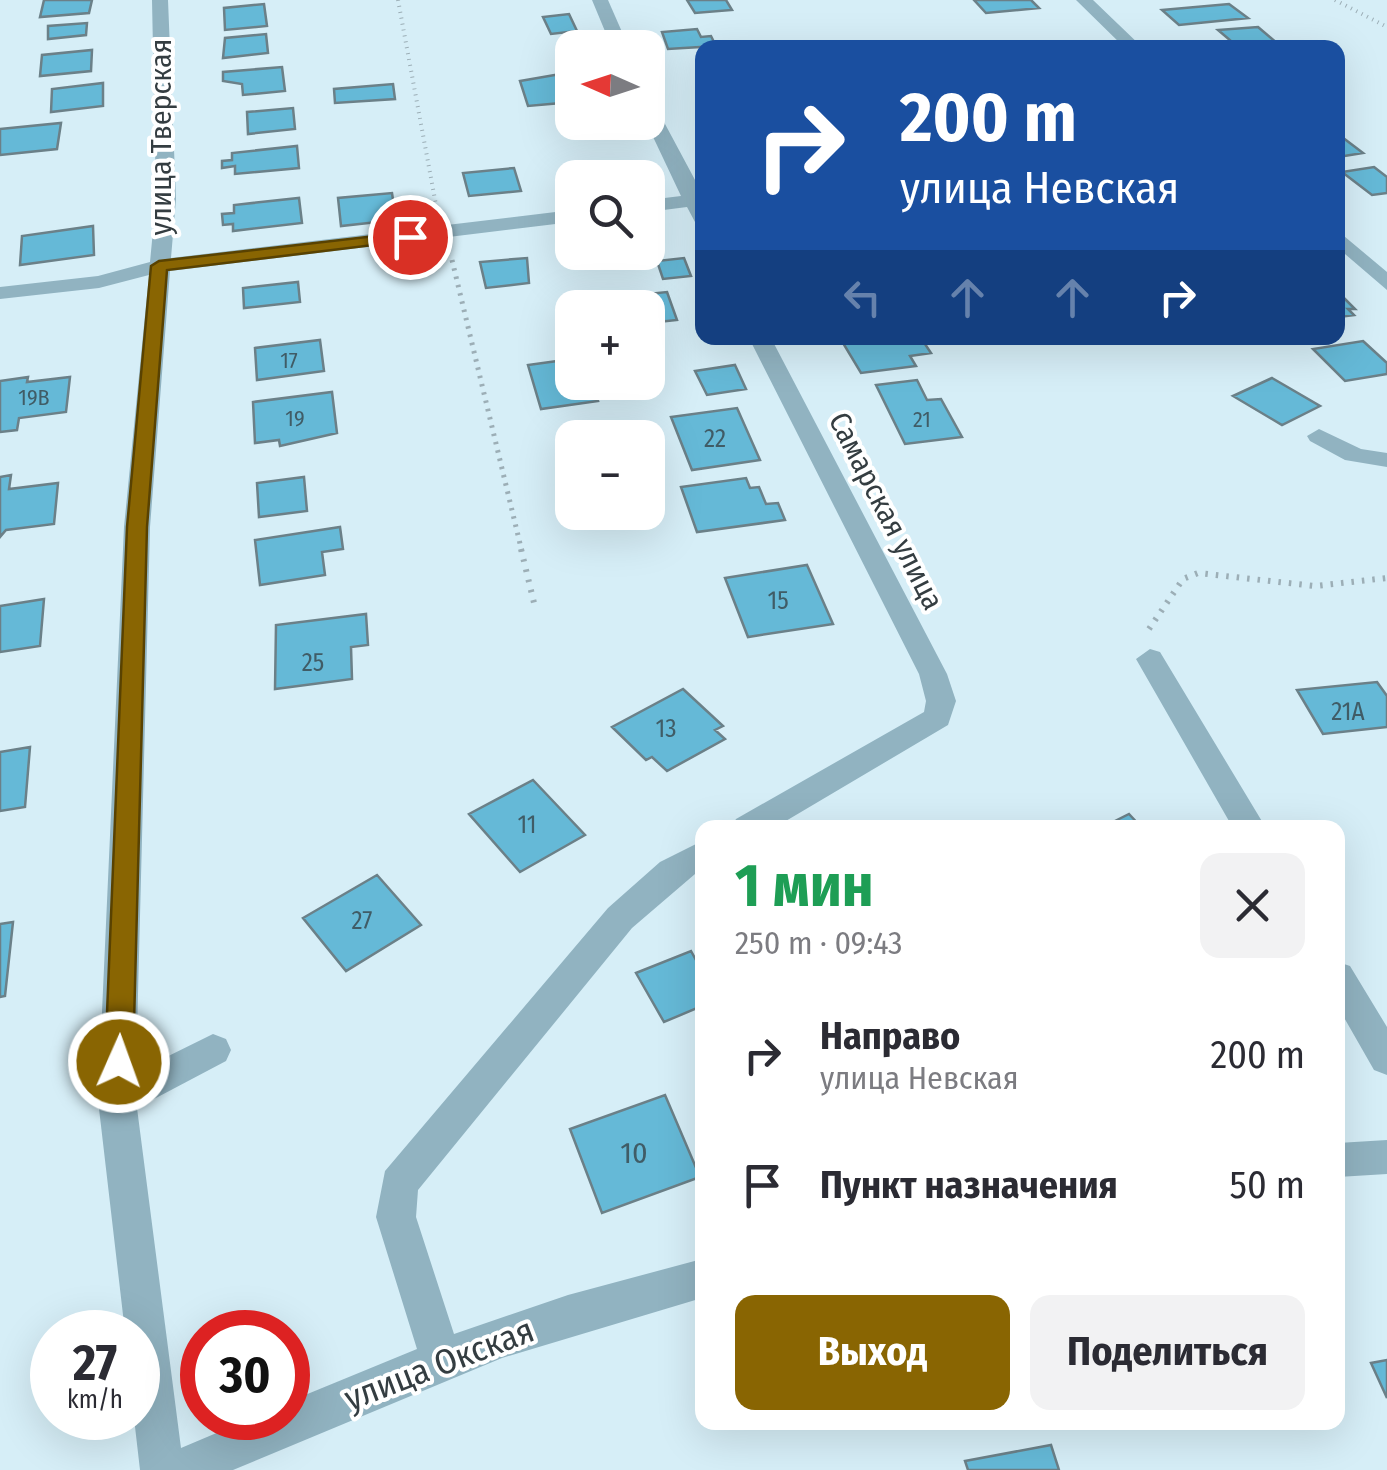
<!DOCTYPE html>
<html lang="ru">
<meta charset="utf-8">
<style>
:root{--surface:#fff;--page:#f2f2f3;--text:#2b2b33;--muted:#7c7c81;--accent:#896502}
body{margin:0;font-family:"Fira Sans Condensed",sans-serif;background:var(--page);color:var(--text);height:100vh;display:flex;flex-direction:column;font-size:38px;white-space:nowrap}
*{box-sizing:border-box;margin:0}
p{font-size:32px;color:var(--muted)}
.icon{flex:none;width:55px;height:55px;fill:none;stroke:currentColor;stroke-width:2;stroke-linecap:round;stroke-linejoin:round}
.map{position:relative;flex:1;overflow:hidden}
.details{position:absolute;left:695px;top:820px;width:650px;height:610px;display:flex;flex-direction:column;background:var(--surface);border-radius:20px;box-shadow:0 10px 40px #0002}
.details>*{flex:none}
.banner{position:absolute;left:695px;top:40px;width:650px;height:305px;border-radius:20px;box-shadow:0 10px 40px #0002;background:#1a4fa0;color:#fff;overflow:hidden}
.needle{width:65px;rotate:273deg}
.fabs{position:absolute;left:555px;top:30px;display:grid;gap:20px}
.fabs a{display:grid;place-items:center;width:110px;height:110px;border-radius:20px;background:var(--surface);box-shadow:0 10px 40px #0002;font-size:50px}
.speed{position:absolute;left:30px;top:1310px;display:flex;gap:20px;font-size:50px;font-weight:700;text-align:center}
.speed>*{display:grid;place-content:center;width:130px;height:130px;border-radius:50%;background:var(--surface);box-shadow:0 10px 40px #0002;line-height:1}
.speed small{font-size:25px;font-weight:400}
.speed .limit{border:15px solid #d22;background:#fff;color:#111}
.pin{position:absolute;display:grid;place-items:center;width:85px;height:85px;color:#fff;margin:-42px;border:5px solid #fff;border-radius:50%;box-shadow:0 2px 10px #0007}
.me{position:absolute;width:110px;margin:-55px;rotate:2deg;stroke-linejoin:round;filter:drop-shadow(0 0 8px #0008)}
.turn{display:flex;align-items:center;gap:35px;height:210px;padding:0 40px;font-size:45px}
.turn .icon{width:130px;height:130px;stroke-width:2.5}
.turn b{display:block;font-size:70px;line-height:85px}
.lanes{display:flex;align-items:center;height:95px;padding:0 40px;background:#0003;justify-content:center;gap:50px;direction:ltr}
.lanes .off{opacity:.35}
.round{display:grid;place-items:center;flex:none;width:105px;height:105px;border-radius:20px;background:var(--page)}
.overview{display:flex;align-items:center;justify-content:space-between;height:170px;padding:0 40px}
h1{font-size:60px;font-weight:700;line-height:75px;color:#1e9e55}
.action{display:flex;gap:20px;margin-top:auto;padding:20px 40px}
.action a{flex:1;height:115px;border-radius:20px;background:var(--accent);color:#fff;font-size:40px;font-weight:700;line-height:115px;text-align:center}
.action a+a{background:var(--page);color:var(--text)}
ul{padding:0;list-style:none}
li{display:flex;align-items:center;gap:30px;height:130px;padding:0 40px}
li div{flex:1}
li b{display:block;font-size:38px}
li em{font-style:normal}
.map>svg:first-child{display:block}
.building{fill:#65b9d7;stroke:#6b8088;stroke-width:2.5}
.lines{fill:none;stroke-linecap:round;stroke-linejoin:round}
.path-far2{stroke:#9caeb6;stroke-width:4;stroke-dasharray:1 5;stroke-linecap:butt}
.path-far1{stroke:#9caeb6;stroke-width:5;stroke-dasharray:2.5 6;stroke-linecap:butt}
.path{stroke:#9caeb6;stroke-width:6;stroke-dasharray:2.5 8;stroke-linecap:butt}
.minor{fill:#91b3c1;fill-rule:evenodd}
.route{fill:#896502;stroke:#594201;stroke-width:2.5}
.labels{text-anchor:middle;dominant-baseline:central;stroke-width:8;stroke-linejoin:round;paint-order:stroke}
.far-number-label{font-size:22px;fill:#405c66}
.number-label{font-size:25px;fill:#405c66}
.street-label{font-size:30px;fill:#343d41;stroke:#fff}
.near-number-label{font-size:30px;fill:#405c66}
.near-street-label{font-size:35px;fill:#343d41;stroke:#fff}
</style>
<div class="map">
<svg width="1387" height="1470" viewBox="0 0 1387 1470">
<rect width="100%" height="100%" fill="#d6eef7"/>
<!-- building -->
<path class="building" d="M44,0H92L89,13L40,17Z
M687,0H726L732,10L695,13Z
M974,0H1031L1039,8L986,13Z
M264,4L267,26L225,30L224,8Z
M1229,4L1248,18L1179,25L1162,10Z
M569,14L577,31L551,34L543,17Z
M87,23L86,35L48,39V26Z
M1258,27L1278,44L1238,47L1218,30Z
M697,29L701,37L711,36L716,46L668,49L662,32Z
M266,34L268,53L223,58L225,38Z
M92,50L91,71L40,76L42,55Z
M282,67L285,91L243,95L242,84L223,81V72Z
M572,72V102L528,106L520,81Z
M103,83V106L51,112L52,89Z
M393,84L395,99L335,103L334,89Z
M293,108L295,129L248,134L247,112Z
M61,123L57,149L0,155V129Z
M1338,134L1363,153L1338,157Z
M297,146L299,168L235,174V166L222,168V161L232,160V153Z
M1374,167L1387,177V193L1372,195L1342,172Z
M514,168L521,191L469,196L463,173Z
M605,169L610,178H572V192L564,175Z
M392,193L396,220L341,226L338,198Z
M299,198L302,223L233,231V224L223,225L222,214L234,213V205Z
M93,226L94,255L20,265L22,236Z
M527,258L529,283L486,288L480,262Z
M684,258L691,276L663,279L657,261Z
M298,282L300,302L244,308L243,288Z
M667,292L677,320L648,323V308H620L617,297Z
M1338,292L1355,309H1348L1354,315L1338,317Z
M840,338H921L931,353L910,356L916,366L861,373Z
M320,340L324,371L257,380L255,348Z
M1363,341L1387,363V374L1345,381L1313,349Z
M572,359V382H592L598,401L541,409L528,365Z
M735,365L746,389L707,395L695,371Z
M28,377L27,382L70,377L66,412L19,418L17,430L0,432V381Z
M1272,378L1320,406L1282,425L1233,396Z
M917,380L927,400L941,399L962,437L905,444L876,385Z
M332,392L337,433L280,446L279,440L255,443L253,402Z
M737,408L760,460L692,470L671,417Z
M11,475L9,489L58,483L54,524L6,530L0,537V477Z
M304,477L307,511L259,517L257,483Z
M746,478L750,488L759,487L766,504L778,503L785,520L697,532L681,487Z
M340,527L343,549L322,552L325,575L260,585L255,540Z
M807,565L833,624L748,637L725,578Z
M44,599L40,646L0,652V606Z
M366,614L368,645L351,647L352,679L275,689L276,625Z
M1377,682L1387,696V727L1323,734L1297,690Z
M683,689L723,726L715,730L725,739L667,771L652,757L646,760L612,727Z
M30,747L25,807L0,811V752Z
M533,780L585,835L520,872L469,814Z
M1129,814L1142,828H1101Z
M377,875L421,925L346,971L303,918Z
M13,922L5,996L0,997V924Z
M691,951L702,971V1006L664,1022L636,973Z
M665,1095L700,1177L602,1213L570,1129Z
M1387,1360V1398L1371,1363Z
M1051,1445L1059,1470H968L965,1461Z"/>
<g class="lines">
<!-- path-far2 -->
<path class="path-far2" d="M398,0L436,205
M1335,0L1387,27"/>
<!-- path-far1 -->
<path class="path-far1" d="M452,260L522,552"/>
<!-- path -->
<path class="path" d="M521,549L535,607
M1149,629L1183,579L1198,573L1315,586L1387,578"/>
<!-- minor -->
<path class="minor" d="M152,0H168L176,199L171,258L572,210V222L170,271L150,527L136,1072L213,1034L226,1039L231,1050L226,1061L137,1108L181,1448L252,1418H288V1402L417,1349L376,1217L385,1171L608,908L660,862L702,841V868L632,928L418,1190L416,1217L454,1334L568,1295L702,1259V1298L502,1358L233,1470H140L134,1418L138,1332H125L98,1100L124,527L149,275L99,288L0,299V287L98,276L150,262L156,199Z
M592,0H608L629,48H612Z
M1076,0H1093L1143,48H1125Z
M648,104L657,109L702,193V224L695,222L687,207L648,212V200L681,196L646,122Z
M1338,231L1387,272V290L1338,248Z
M749,338H771L947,674L956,701L948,725L774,828H731L736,819L924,712L926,701L919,674Z
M1319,429L1361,449L1387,453V467L1345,460L1310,441L1307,436Z
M1150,649L1160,652L1266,828H1233L1136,659Z
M1338,962L1350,966L1387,1027V1075L1374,1070L1338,1007Z
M1387,1140V1174L1338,1177V1143Z"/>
</g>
<!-- route -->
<path class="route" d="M410,232L415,233V240L167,270L147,527L133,1062L128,1070L119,1074L109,1070L105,1062L127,527L151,266L159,261Z"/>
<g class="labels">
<!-- far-number labels -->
<g class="far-number-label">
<text x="289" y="360">17</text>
<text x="34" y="397">19В</text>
<text x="295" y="418">19</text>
<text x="922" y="419">21</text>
</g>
<!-- number labels -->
<g class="number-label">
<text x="715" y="439">22</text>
<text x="778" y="601">15</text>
<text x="313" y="663">25</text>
<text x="1348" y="712">21А</text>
<text x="666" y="729">13</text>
<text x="527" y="825">11</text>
<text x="362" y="921">27</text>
</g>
<!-- street labels -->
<g class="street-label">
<text transform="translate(161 137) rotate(-90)">улица Тверская</text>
<text transform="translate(886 511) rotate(63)">Самарская улица</text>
</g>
<!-- near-number labels -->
<g class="near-number-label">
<text x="634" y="1153">10</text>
</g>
<!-- near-street labels -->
<g class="near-street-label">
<text transform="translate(439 1364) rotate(-21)">улица Окская</text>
</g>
</g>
</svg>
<div class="fabs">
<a><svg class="needle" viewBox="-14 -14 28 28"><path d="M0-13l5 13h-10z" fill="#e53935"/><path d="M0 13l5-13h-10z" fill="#7c7c81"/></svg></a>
<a><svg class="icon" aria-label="search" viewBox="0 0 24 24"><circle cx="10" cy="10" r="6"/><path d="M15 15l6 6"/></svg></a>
<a>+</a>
<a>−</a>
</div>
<div class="speed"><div>27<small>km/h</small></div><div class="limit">30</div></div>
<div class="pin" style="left:410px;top:237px;background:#d93025"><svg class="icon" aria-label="arrive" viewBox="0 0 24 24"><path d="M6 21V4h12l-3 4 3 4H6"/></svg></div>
<svg class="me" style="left:119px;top:1062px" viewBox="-20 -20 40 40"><circle r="17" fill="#896502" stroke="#fff" stroke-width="3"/><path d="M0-11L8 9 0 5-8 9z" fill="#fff"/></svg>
<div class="banner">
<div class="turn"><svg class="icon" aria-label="right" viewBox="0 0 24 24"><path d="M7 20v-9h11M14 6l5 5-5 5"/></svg><div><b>200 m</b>улица Невская</div></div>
<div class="lanes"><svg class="icon off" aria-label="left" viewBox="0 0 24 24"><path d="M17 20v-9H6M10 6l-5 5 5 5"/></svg><svg class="icon off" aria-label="ahead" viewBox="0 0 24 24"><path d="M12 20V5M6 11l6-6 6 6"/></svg><svg class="icon off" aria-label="ahead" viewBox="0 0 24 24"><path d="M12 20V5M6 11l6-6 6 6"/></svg><svg class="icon" aria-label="right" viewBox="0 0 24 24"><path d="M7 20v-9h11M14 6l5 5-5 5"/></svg></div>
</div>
<section class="details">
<div class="overview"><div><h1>1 мин</h1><p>250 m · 09:43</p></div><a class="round"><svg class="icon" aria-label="close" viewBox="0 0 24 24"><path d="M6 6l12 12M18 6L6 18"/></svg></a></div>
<ul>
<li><svg class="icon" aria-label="right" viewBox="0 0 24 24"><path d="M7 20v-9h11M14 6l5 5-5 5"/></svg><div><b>Направо</b><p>улица Невская</p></div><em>200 m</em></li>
<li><svg class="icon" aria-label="arrive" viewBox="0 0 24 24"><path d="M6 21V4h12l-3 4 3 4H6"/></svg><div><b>Пункт назначения</b></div><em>50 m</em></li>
</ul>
<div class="action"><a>Выход</a><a>Поделиться</a></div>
</section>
</div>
